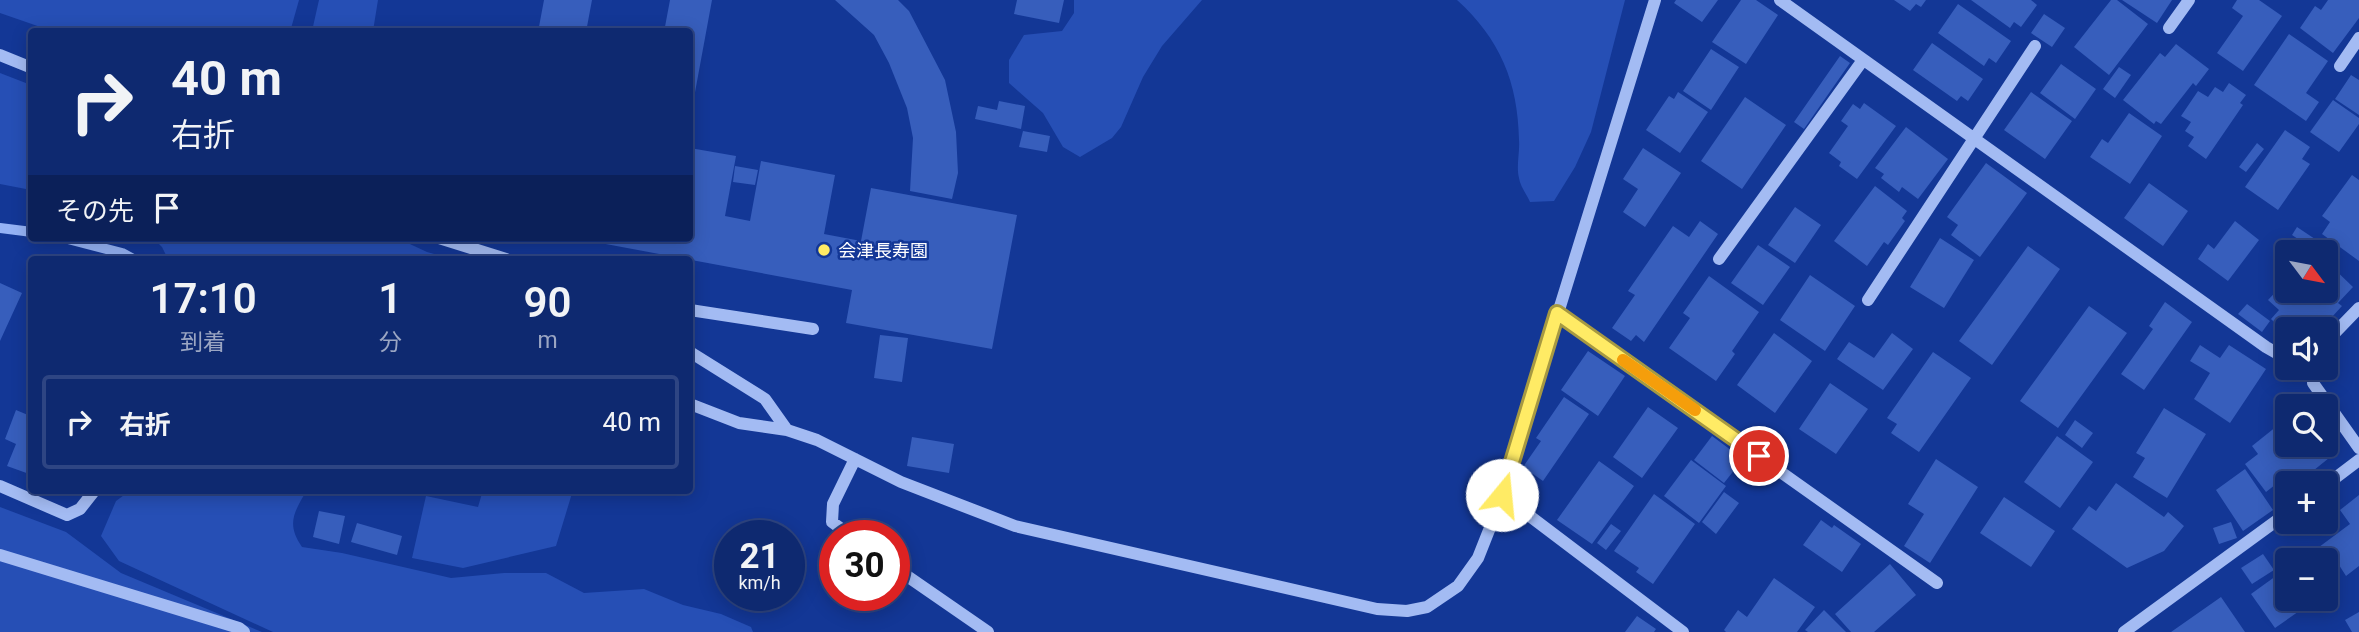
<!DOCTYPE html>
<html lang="ja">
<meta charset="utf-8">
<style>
:root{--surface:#0e2970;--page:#173175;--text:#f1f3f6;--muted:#9ba6c3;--line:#2e4583}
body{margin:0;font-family:Roboto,"Noto Sans JP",sans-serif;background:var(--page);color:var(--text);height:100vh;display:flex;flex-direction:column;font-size:26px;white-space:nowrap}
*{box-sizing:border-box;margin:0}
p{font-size:23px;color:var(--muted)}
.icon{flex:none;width:38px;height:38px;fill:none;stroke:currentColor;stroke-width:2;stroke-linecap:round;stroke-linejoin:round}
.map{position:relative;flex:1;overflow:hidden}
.details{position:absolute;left:28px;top:256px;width:665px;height:238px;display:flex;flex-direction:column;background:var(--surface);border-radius:7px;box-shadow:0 4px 18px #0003,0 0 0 2px var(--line)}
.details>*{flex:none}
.guide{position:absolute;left:28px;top:28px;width:665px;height:214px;border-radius:7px;box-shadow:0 4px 18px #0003,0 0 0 2px var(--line);background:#0e2970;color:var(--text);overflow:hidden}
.needle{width:46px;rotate:122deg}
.fabs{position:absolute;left:2275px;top:240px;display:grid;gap:14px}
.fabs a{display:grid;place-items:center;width:63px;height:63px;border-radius:7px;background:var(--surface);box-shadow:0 4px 18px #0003,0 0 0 2px var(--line);font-size:35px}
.speed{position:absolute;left:714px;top:520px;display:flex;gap:14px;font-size:35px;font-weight:700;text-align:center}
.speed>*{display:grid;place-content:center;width:91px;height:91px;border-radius:50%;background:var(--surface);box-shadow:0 4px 18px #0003,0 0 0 2px var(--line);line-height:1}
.speed small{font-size:18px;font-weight:400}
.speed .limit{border:10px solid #d22;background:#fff;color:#111}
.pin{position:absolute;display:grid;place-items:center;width:60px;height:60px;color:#fff;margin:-30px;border:4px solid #fff;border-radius:50%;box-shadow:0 2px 7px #0007}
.me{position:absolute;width:77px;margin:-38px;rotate:17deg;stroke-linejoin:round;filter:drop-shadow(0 0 5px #0008)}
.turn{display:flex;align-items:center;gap:24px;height:147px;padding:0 28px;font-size:32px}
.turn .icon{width:91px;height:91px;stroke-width:2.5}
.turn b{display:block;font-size:49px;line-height:60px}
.then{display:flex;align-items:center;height:66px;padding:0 28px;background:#0003;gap:14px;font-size:26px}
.eta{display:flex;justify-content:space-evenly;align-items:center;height:119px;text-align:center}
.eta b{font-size:42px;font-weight:600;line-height:49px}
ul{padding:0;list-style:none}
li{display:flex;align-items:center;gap:21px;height:94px;margin:0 14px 10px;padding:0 14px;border:4px solid var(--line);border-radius:7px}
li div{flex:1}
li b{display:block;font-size:26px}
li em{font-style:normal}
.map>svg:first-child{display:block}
.green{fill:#264fb5}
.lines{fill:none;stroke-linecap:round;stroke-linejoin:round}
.stream{stroke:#95b3f6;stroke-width:10}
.building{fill:#375ebc}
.minor{stroke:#a3bbf3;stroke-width:12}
.route-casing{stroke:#a69942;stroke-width:18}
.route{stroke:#ffeb65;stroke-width:12}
.slow{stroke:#f59e0b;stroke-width:12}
.poi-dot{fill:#ffeb65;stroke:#133796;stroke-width:2.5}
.labels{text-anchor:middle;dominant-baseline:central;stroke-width:5;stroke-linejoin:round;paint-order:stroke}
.poi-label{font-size:18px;fill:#fff;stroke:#133796;text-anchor:start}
</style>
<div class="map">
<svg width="2359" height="632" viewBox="0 0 2359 632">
<rect width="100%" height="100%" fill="#133796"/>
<!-- green -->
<path class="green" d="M0,0H299L290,32L52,31L0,13Z
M319,0H378L373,31H312Z
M1074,0H1202L1162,46L1143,77L1121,127L1112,138L1080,157L1063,147L1043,113L1009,83V60L1024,35L1062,31L1074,13Z
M1457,0H1625L1591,132L1575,167L1554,201L1530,202C1527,195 1520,186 1519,178C1516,166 1520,152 1519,140C1518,82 1500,39 1457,0Z
M0,73L31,85V190L0,184Z
M153,238H397L427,252L452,259H168L162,247Z
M131,490H307C294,512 286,524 302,547L342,553L451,578L504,573H546L584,593L644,589L683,605L721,614L751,627L753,632H273L119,561L101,536L116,501Z
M483,490H573L556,546L463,568L412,558L426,496L478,507Z
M0,507L66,532L121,573L262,632H0Z"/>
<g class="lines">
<!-- stream -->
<path class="stream" d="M0,228L32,232
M64,238L122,253L133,259"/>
</g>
<!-- building -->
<path class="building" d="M544,0H592L586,32H538Z
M670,0H712L691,114L690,32H664Z
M835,0H898L909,11L945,80L956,132L958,173L952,199L910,191L913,138L907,108L889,63L874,35Z
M1017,0H1064L1059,23L1014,14Z
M1676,0H1718L1702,22L1674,3Z
M1741,0H1756L1778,15L1746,64L1712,42Z
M1894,0H1926L1921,7L1916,4L1910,11Z
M1971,0H2031L2037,5L2021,27L2014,22L2010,28Z
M2111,0H2117L2148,24L2109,75L2074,47Z
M2122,0H2172L2157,23Z
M2237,0H2259L2282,16L2243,71L2217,53L2243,16L2232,8Z
M2328,0H2359V18L2333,53L2300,28L2315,6L2321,10Z
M1958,4L2011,41L1996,63L1989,58L1984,66L1938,33Z
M2044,14L2065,28L2052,47L2031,33Z
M2289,34L2328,61L2306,93L2319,102L2306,121L2254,85Z
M1932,43L1983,79L1968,101L1961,96L1957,101L1913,70Z
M2176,44L2209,69L2196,86L2193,83L2161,124L2156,121L2154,124L2123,100L2160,53L2165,57Z
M1711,49L1739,67L1711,110L1683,91Z
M1840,56L1850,63L1804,129L1794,122Z
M2061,64L2096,89L2075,119L2040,93Z
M2119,67L2131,75L2115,98L2103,89Z
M2351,75L2359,80V115L2335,99Z
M2229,83L2246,95L2240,103L2243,105L2206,159L2188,146L2194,137L2185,131L2191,122L2181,116L2198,91L2208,97L2215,87L2223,92Z
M1678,92L1708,112L1680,153L1646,130L1669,96L1674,99Z
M2031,92L2072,121L2045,159L2004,130Z
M1745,97L1786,125L1742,189L1701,161Z
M2333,100L2359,118V124L2339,152L2310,132Z
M999,101L1025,106L1021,129L975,119L978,106L997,110Z
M1864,103L1896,126L1857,179L1839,166L1841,162L1829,153L1848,126L1841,121L1853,104L1860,109Z
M2129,113L2162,136L2130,184L2090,157L2102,139L2108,143Z
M1906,127L1948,159L1918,199L1902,187L1899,192L1881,178L1884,174L1875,168Z
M2285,130L2310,147L2302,159L2310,164L2278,210L2245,187Z
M1023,131L1050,136L1047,152L1019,147Z
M2257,143L2264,149L2246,172L2239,167Z
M690,148L736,156L725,216L750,221L761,161L835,175L824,234L861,241L871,188L1017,215L992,349L846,323L852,290L579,239L690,238Z
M1643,148L1681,173L1645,227L1623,212L1638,189L1623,179Z
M1986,163L2027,193L1980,257L1951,235L1958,225L1947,217Z
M735,166L758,170L755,185L733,182Z
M2352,175L2359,180V261L2322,234L2330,222L2322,216Z
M2149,183L2188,211L2163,246L2124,218Z
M1875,186L1907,211L1902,218L1905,221L1888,245L1884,242L1867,266L1834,241Z
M1795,207L1821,225L1795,263L1768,245Z
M1700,221L1718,234L1644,342L1636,335L1631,341L1612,328L1635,295L1628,291L1673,226L1689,237Z
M2235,221L2259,240L2228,281L2198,259L2208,244L2214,249Z
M2297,227L2318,241L2313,249L2292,235Z
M1940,238L1974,260L1944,308L1910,287Z
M1758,245L1790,267L1763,305L1731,283Z
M2028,246L2060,269L1992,365L1959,341Z
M2326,261L2353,287L2338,303L2342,306L2321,329H2287V335L2271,319L2279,310L2268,300L2287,280V290H2326Z
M1810,275L1855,306L1825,351L1780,320Z
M1709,276L1759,312L1732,351L1735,354L1716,381L1669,348L1690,318L1683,313Z
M0,283L22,293L0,341Z
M2165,302L2192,322L2144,390L2121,374L2153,329L2149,326Z
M2247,304L2270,321L2262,332L2238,314Z
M2089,306L2127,333L2058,428L2020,401Z
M1774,333L1812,361L1775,413L1737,385Z
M1892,333L1913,349L1883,390L1837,359L1849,342L1874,358Z
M880,335L908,338L902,382L874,378Z
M2200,345L2220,358L2229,345L2266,369L2230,423L2194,399L2210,373L2190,361Z
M1588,351L1625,376L1598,416L1561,390Z
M1933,352L1971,378L1919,452L1891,433L1897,424L1887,418Z
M1830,383L1868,409L1836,454L1799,429Z
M1564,397L1589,414L1543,481L1523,467L1541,441L1536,438Z
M31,405H32V475L7,466L16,444L5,439L16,410L28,415Z
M1648,407L1678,428L1642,478L1613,457Z
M2164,408L2206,434L2167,498L2133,477L2145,458L2136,453Z
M2287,418V444H2326V429L2339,446L2327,456L2329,458L2298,483H2290L2285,477L2266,492L2245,464L2258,454L2252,446Z
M2075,420L2093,433L2082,448L2065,435Z
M1712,436L1743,459L1724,483L1694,460Z
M2057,436L2093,462L2060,508L2024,482Z
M912,437L954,444L949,473L907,466Z
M1936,459L1978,487L1930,563L1904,546L1924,514L1908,504Z
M1691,460L1726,486L1699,523L1664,496Z
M1599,461L1634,486L1592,544L1557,520Z
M2245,469L2273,510L2243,531L2216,490Z
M2116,483L2164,517L2168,512L2184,526L2164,551L2127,568L2072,529L2089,506L2096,511Z
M1724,492L1739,503L1716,534L1702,522Z
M1654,494L1695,524L1653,584L1636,572L1639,568L1614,551Z
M2359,495V566L2346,576L2339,565L2331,571L2326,565V560H2322L2315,550L2350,524L2340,510Z
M2004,497L2055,531L2031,567L1980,533Z
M319,511L345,516L339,544L313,537Z
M1821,520L1832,528L1834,525L1861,544L1842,572L1803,545Z
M2231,522L2237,538L2219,544L2213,528Z
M357,523L402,536L397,555L351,542Z
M1611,524L1621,531L1606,550L1597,543Z
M2263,554L2274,570L2252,584L2241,568Z
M1890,564L1916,595L1874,632H1851L1835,614Z
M2287,568V598L2315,600L2275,628L2251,594Z
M1774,578L1815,607L1797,632H1726L1724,630L1738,610L1747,617Z
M2221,597L2245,632H2171Z
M1824,610L1846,632H1808L1805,630Z
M2359,612V632H2352L2345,620Z
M1637,616L1656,629L1654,632H1625Z"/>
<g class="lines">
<!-- minor -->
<path class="minor" d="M1780,0L2266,347L2287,359
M2169,28L2189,0
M0,55L32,68
M2340,66L2359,38
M439,238L506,259
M1719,259L1863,60
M1868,300L2035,46
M690,310L813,329
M1557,313L1937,583
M2326,342L2359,308
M690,352L765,399L787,430
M2315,368L2313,383L2359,448
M690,404L739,423L787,430L817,440L901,482L1015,526L1377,609L1407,611L1427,607L1458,586L1478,558L1497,510L1655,0
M2326,485L2359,460
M0,486L67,515L80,509L95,490
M1502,495L1683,632
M851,536L832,522L833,504L855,459
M0,555L239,628L244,632
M894,567L988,632
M2124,632L2287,513"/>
</g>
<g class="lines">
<defs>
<path id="route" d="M1502,495L1557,313L1759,456"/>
</defs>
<!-- route casing -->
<use href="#route" class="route-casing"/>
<!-- route -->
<use href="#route" class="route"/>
<!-- slow -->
<path class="slow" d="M1623,360L1695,410"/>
</g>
<!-- markers -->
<circle class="poi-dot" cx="824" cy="250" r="7"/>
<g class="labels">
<!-- poi labels -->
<g class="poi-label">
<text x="838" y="250">会津長寿園</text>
</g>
</g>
</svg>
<div class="fabs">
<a><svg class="needle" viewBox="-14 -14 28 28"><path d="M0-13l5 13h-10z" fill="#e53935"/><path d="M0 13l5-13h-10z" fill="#9ba6c3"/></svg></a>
<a><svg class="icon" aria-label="sound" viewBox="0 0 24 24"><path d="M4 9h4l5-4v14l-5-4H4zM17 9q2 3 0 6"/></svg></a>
<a><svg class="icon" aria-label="search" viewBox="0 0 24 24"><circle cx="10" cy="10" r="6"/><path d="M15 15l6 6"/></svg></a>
<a>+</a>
<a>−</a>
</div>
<div class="speed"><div>21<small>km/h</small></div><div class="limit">30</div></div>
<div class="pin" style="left:1759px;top:456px;background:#d93025"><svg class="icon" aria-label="arrive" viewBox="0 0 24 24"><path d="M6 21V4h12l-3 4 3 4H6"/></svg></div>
<svg class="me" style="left:1502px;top:495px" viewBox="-20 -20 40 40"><circle r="19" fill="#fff"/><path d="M0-13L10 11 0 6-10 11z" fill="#ffeb65"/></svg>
<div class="guide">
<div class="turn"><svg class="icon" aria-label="right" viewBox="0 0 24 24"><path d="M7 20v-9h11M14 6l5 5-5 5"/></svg><div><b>40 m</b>右折</div></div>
<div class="then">その先<svg class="icon" aria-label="arrive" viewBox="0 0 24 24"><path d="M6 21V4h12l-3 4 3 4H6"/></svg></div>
</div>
<section class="details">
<div class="eta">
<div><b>17:10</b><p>到着</p></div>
<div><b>1</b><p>分</p></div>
<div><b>90</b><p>m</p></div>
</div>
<ul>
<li><svg class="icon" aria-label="right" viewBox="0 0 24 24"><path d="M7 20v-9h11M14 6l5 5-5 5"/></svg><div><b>右折</b></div><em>40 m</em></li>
</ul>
</section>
</div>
